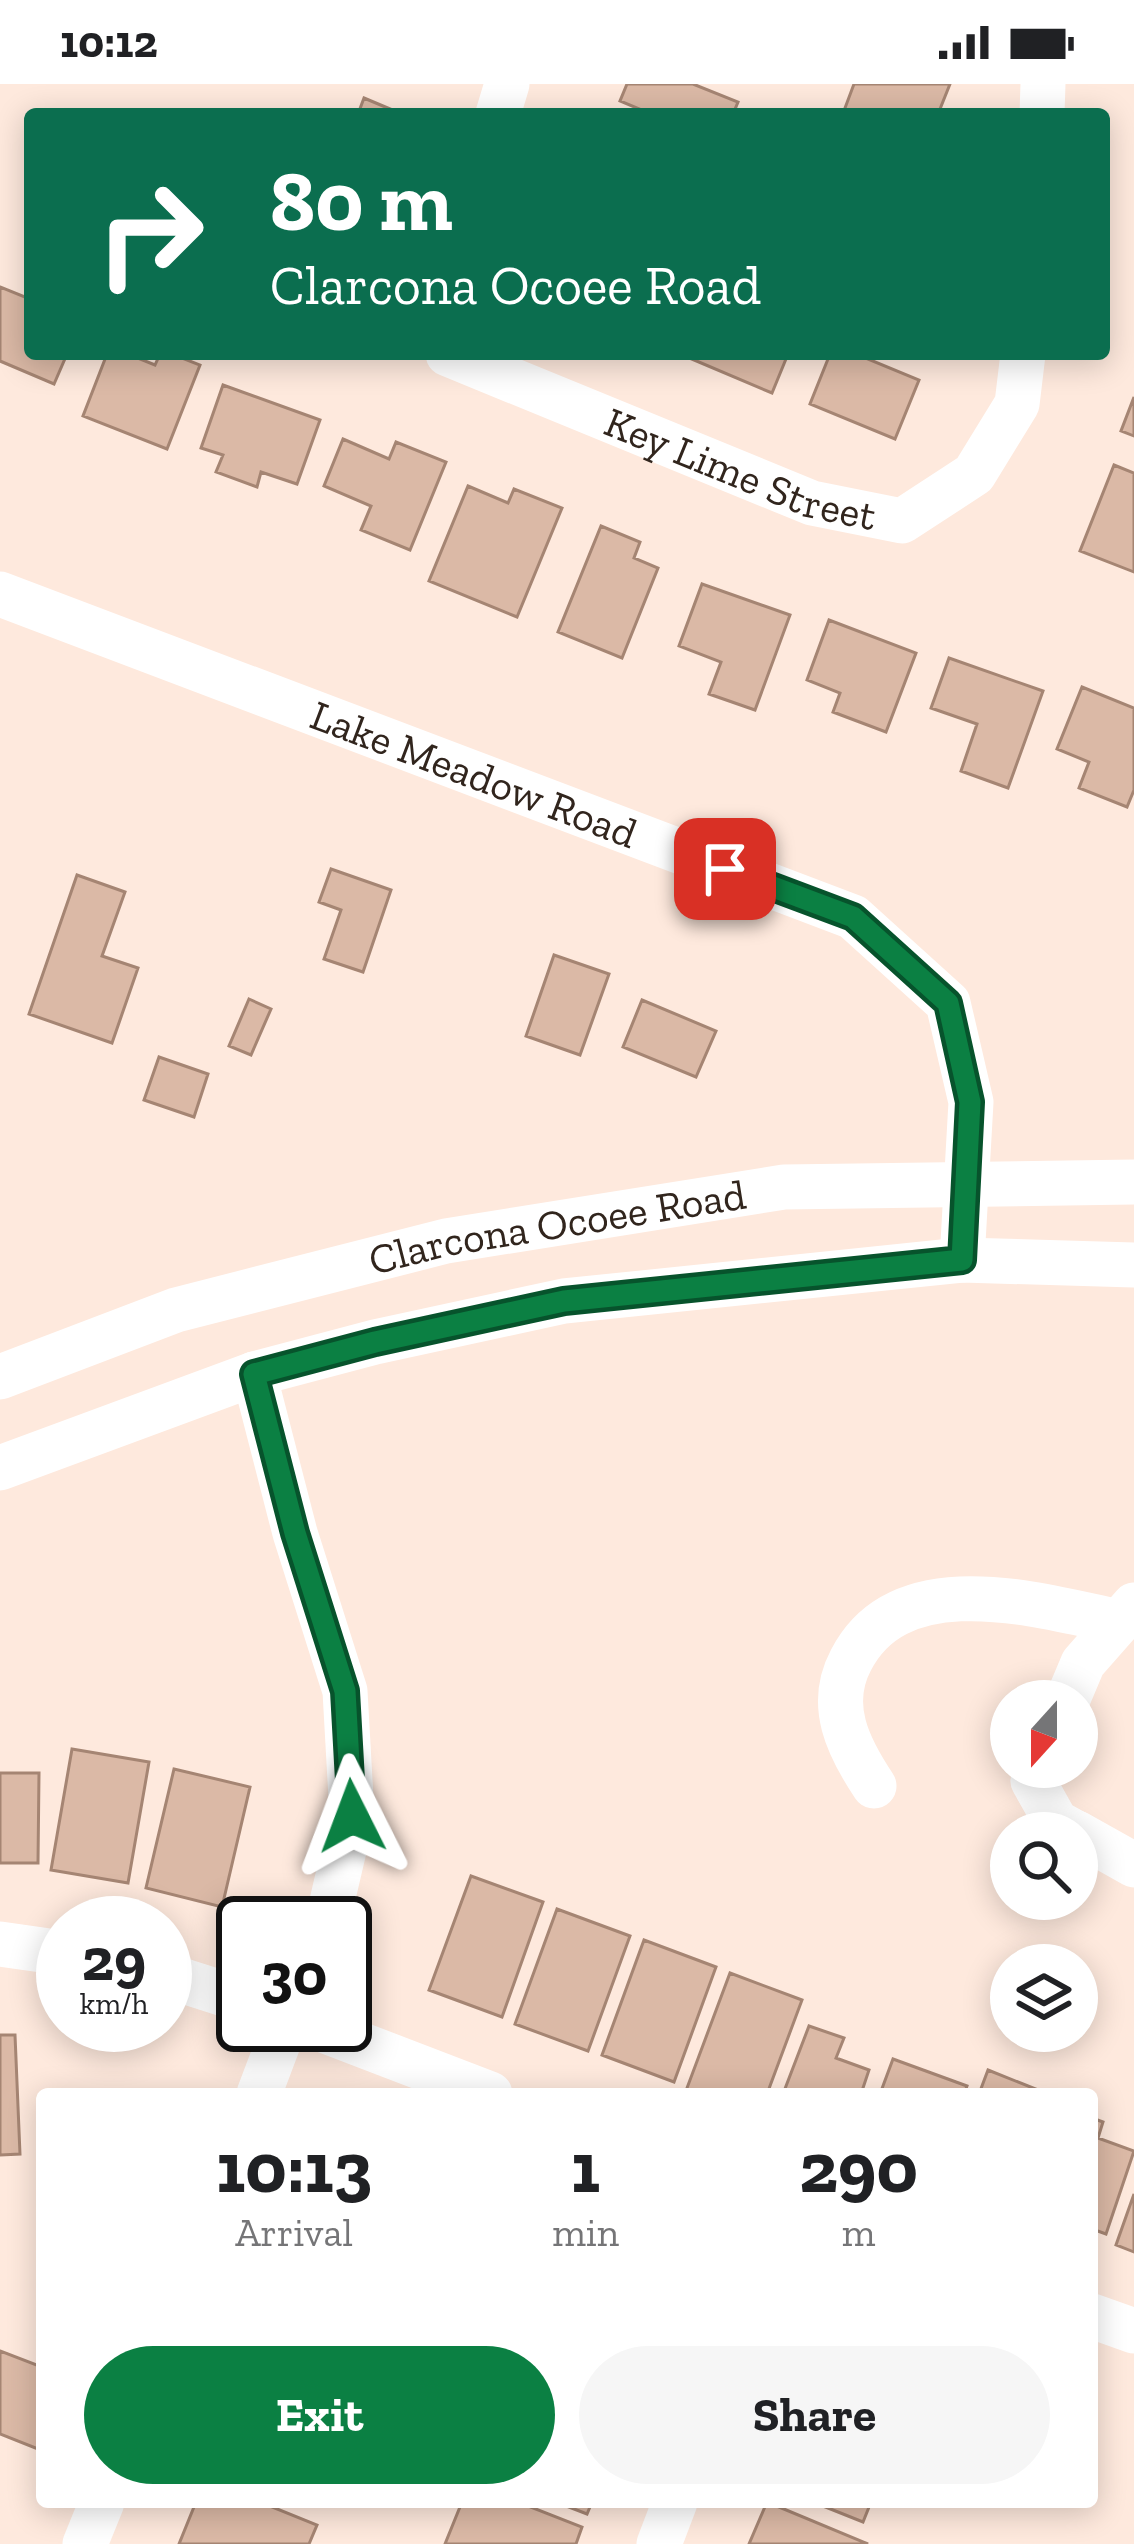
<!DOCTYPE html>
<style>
:root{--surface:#fff;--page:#f6f6f6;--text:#202124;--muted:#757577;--accent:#0b8043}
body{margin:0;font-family:"Zilla Slab",serif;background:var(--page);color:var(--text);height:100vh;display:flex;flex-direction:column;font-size:45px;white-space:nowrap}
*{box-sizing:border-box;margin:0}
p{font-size:39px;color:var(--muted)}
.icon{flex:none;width:66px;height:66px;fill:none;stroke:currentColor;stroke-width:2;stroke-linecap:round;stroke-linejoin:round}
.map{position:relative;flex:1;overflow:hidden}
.details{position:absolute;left:36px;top:2004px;width:1062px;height:420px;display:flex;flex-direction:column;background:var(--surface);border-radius:12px;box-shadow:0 6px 30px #0003}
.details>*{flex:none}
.top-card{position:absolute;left:24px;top:24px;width:1086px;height:252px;border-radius:12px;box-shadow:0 6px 30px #0003;background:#0b6e4f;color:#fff;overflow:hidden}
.needle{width:78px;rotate:201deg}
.tools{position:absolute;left:990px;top:1596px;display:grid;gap:24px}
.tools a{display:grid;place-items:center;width:108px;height:108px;border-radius:50%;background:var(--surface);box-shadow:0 6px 30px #0003;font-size:60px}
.speed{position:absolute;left:36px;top:1812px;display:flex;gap:24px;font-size:60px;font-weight:700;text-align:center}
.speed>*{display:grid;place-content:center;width:156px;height:156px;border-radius:50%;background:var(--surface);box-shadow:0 6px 30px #0003;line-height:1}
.speed small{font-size:30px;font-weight:400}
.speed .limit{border:6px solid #111;border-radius:18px;background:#fff;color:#111}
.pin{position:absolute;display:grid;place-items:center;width:102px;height:102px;color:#fff;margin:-51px;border-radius:24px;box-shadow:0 6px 18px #0006}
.me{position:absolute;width:132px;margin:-66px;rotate:357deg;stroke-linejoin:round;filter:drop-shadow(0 0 9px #0008)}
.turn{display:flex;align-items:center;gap:42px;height:252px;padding:0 48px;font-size:54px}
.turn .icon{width:156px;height:156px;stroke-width:2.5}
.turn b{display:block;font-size:84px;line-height:102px}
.eta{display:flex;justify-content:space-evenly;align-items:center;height:204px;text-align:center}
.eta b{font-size:72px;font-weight:800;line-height:84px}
.action{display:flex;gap:24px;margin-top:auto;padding:24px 48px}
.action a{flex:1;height:138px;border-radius:72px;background:var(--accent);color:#fff;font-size:48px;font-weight:800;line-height:138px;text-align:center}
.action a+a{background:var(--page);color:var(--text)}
.status{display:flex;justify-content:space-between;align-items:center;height:84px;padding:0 60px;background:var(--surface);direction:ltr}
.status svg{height:33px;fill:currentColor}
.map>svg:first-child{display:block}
.building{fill:#dbb9a6;stroke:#a58573;stroke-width:3}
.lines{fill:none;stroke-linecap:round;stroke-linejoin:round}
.minor{stroke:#fff;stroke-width:45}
.route-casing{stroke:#07532c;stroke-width:30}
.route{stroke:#0b8043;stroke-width:21}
.labels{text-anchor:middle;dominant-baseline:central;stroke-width:12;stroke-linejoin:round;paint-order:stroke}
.street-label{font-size:42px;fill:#31251d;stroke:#fbfbfb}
</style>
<div class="status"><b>10:12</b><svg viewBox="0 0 49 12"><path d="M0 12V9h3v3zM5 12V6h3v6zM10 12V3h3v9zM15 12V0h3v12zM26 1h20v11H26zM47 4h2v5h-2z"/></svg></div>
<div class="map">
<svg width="1134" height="2460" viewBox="0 0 1134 2460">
<rect width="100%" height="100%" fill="#fee9dd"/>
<!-- building -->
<path class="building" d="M627,0H693L738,18L733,30H651L620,17Z
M854,0H950L938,30H861L845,24Z
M364,14L402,30H358Z
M0,203L30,215V270H67L54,300L0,277Z
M107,270H128L155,281L160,270H172L200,281L167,365L83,332Z
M680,270H788L772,309Z
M830,270H856L919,296L895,355L810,320Z
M223,301L320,336L297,400L261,388L257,403L216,388L223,371L201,364Z
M1134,313V352L1121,347Z
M343,355L389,375L396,358L446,378L410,466L361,446L371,422L324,402Z
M1114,381L1134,389V488L1080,467Z
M468,402L508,419L514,405L562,424L517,533L429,497Z
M601,442L640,458L634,474L658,484L622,574L558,548Z
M702,500L790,531L755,626L709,610L721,578L679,562Z
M829,536L916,569L886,648L833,628L840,609L807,596Z
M949,574L1043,607L1008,704L961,687L977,640L931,624Z
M1082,603L1134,624V706L1127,723L1079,704L1089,678L1057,665Z
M331,785L391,806L363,888L324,875L341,826L319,818Z
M77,791L125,808L102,872L138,884L112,959L29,930Z
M554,871L609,890L580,971L526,952Z
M249,915L271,925L251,971L229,962Z
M642,916L716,947L696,993L623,963Z
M159,973L208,990L194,1033L144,1016Z
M72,1665L149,1678L128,1799L51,1786Z
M174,1685L250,1703L222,1823L146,1804Z
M0,1689H39L38,1779H0Z
M471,1792L543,1818L502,1933L429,1906Z
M557,1825L630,1852L588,1967L515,1940Z
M644,1856L716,1883L674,1998L602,1971Z
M730,1889L802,1916L767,2010H703L687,2004Z
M809,1942L844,1954L836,1974L869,1986L861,2010H783Z
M0,1951H15L20,2070L0,2071Z
M893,1975L967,2002L964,2010H880Z
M988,1986L1048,2010H979Z
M1092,2034L1103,2038L1098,2054L1134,2067L1106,2150L1092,2145Z
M1134,2110V2168L1116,2161Z
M0,2267L42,2283V2354L38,2365L0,2350Z
M196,2418H260L317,2441L309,2460H179Z
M462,2418H518L582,2443L576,2460H445Z
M556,2418H592L587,2430Z
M767,2418L868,2460H749Z
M813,2418H871L863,2438Z"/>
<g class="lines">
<!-- minor -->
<g class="minor">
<path d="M498,30L507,0"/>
<path d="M1042,30L1043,0"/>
<path id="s1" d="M448,270L812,419L902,437L974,390L1017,320L1023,270"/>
<path id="s2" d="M0,510L853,833L948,919L971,1018L962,1176"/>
<path d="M254,1290L295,1449L345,1607L352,1732L327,1839"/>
<path id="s3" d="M0,1293L176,1226L446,1157L784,1103L1134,1098"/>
<path d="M0,1384L254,1290L375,1258L564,1217L962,1176L1134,1181"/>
<path d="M1067,1617L1083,1579L1134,1521"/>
<path d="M1039,1683L1033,1697L1056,1738L1076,1749"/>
<path d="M874,1702C848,1663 827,1621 851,1576C900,1481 1035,1520 1119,1538"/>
<path d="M1077,1749L1134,1781"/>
<path d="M0,1860L63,1869"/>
<path d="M165,1891L243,1916"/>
<path d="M310,1941L490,2010"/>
<path d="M259,2010L285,1941"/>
<path d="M1092,2232L1134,2247"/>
<path d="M85,2460L102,2418"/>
<path d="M659,2460L675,2418"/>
</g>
</g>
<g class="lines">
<defs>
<path id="route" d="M352,1732L345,1607L295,1449L254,1290L375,1258L564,1217L962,1176L970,1018L948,919L853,833L725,785"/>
</defs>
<!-- route casing -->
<use href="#route" class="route-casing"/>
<!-- route -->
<use href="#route" class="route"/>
</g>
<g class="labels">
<!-- street labels -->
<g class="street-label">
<text stroke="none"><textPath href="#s1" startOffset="315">Key Lime Street</textPath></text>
<text stroke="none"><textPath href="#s2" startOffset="507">Lake Meadow Road</textPath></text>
<text stroke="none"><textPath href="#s3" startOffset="579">Clarcona Ocoee Road</textPath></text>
</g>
</g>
</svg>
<div class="tools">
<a><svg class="needle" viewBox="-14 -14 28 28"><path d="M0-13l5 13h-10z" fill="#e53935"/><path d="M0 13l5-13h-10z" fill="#757577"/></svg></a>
<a><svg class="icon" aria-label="search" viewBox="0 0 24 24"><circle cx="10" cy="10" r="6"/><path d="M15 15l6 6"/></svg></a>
<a><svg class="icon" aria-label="layers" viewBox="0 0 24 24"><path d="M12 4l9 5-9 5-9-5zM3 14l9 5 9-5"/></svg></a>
</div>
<div class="speed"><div>29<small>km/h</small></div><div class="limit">30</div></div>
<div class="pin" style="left:725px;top:785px;background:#d93025"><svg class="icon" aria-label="arrive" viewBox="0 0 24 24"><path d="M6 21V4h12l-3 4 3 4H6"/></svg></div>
<svg class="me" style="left:352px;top:1732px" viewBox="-20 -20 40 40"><path d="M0-17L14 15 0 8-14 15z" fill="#0b8043" stroke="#fff" stroke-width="4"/></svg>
<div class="top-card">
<div class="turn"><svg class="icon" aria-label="right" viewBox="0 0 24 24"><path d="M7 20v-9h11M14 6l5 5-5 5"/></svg><div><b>80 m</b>Clarcona Ocoee Road</div></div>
</div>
<section class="details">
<div class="eta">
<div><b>10:13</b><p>Arrival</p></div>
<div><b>1</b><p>min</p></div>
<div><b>290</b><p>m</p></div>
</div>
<div class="action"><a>Exit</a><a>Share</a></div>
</section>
</div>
